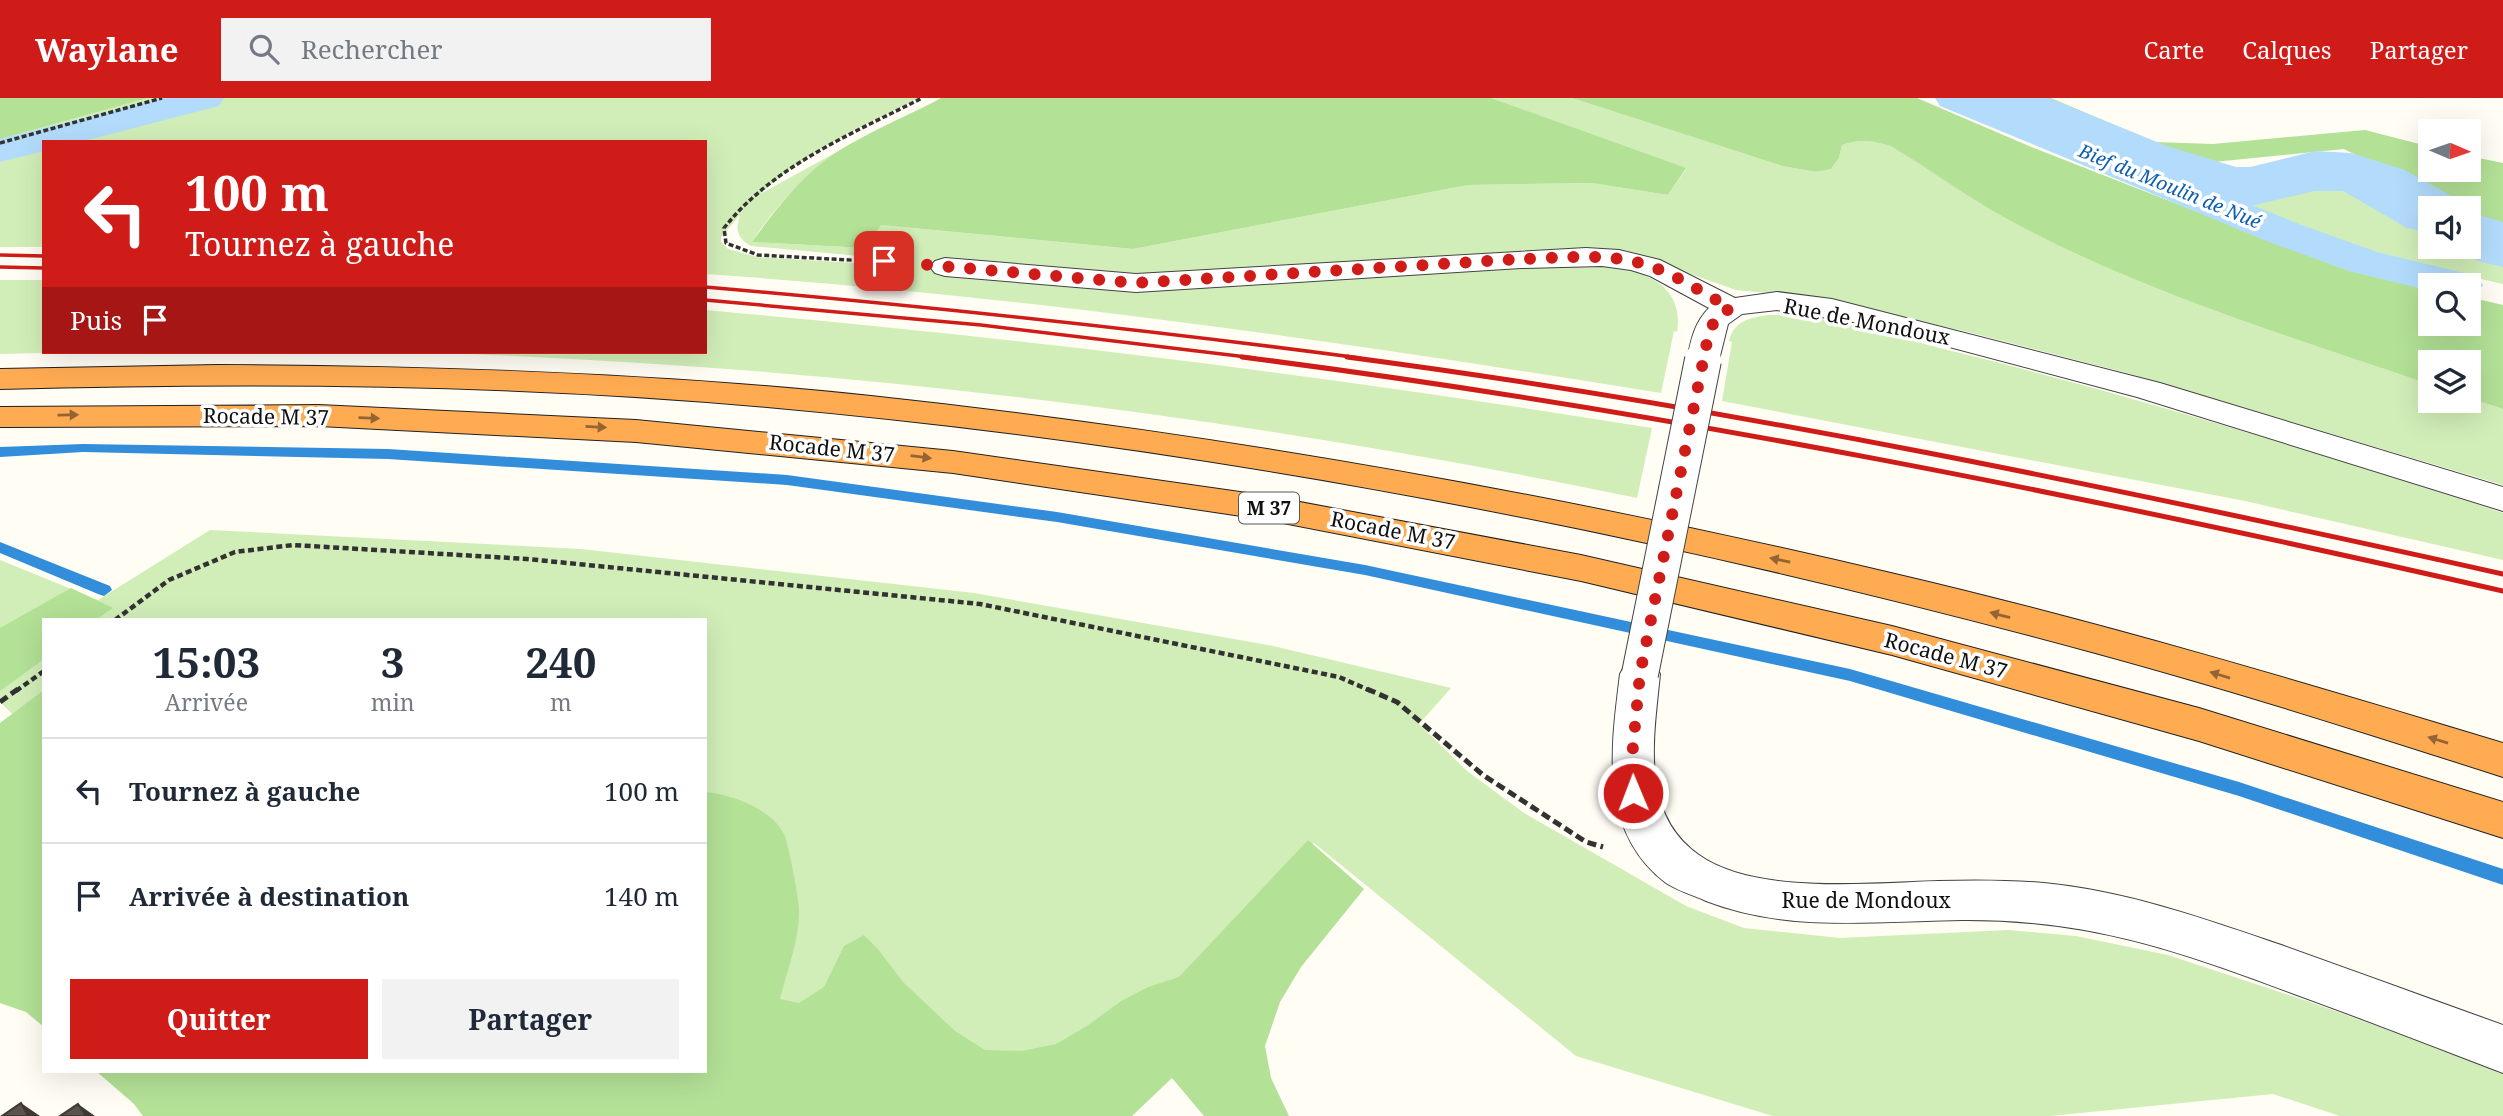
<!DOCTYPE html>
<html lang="fr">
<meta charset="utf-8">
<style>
:root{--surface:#fff;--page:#f2f2f3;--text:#1f2937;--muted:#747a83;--line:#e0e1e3;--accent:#cf1c19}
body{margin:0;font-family:"Noto Serif",serif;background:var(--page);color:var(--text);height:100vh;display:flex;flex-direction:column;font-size:26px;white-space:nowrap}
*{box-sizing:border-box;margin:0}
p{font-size:23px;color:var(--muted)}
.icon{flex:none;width:38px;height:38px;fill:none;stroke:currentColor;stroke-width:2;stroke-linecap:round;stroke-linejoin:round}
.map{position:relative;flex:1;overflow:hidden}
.side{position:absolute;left:42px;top:520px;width:665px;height:455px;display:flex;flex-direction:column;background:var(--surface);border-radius:0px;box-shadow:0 7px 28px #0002}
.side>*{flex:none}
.guide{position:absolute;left:42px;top:42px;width:665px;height:214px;border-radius:0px;box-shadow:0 7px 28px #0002;background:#cf1c19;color:#fff;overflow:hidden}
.needle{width:46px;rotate:92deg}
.controls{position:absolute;left:2418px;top:21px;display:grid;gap:14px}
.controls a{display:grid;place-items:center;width:63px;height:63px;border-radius:0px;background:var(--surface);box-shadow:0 7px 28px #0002;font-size:35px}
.pin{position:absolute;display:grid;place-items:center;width:60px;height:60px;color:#fff;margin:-30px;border-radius:14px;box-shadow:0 4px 10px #0006}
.me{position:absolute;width:77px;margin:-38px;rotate:359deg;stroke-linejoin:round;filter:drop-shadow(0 0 5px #0008)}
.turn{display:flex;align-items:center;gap:24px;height:147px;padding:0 28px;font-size:32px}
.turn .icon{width:91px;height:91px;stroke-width:2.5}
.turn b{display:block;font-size:49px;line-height:60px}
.then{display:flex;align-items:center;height:66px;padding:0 28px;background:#0003;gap:14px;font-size:26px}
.eta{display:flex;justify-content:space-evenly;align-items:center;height:119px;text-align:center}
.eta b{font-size:42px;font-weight:700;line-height:49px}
.primary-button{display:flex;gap:14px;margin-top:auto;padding:14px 28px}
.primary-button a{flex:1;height:80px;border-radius:0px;background:var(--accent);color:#fff;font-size:28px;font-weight:700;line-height:80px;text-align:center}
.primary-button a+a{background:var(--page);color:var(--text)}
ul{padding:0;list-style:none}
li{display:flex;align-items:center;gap:21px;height:105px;padding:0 28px;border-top:2px solid var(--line)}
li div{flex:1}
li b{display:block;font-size:26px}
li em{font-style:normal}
header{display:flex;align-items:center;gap:42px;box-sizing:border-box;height:98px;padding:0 35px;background:var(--accent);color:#fff}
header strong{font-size:33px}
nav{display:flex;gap:38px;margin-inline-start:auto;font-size:24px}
.search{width:490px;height:63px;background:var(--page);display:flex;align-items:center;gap:18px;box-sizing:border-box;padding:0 24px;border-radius:0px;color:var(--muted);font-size:26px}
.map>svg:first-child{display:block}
.green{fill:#d1eeb8;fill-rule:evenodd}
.forest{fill:#b3e196}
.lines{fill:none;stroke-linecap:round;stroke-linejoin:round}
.stream{fill:#328dda;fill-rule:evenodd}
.canal{fill:#b3dcfc;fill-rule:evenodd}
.river{fill:#b3dcfc;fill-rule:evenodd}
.street-casing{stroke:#434343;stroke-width:2}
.highway-casing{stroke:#212121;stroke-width:2}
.path-far2{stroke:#323232;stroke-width:3.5;stroke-dasharray:5 2.5;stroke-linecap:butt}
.path-far1{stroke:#323232;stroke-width:4.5;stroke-dasharray:6 3.5;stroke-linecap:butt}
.path{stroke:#323232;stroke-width:5;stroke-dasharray:9 4.5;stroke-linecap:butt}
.street{fill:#fff;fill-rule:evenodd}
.highway{fill:#ffab52;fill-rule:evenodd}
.rail-far1{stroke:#cf1c19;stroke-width:3.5}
.rail{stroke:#cf1c19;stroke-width:5}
.street-bridge-casing{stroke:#434343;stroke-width:38;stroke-linecap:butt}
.street-bridge{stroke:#fff;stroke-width:36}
.shaded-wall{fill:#3f3934}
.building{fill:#5a524b;stroke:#3f3934;stroke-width:2}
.oneway{fill:#936534}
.route{stroke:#cf1c19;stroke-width:12;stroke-dasharray:0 21.6}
.labels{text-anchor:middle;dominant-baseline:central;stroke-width:7;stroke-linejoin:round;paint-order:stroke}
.far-water-label{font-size:19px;font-style:italic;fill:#0c5eb0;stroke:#fff}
.shield{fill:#fff;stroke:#585858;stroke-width:2}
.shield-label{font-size:19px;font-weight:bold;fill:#101010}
.street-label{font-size:21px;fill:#101010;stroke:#fff}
</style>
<header>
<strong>Waylane</strong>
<div class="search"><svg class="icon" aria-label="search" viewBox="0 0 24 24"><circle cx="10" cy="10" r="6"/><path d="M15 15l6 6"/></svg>Rechercher</div>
<nav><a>Carte</a><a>Calques</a><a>Partager</a></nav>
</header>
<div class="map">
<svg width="2503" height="1018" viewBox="0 0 2503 1018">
<rect width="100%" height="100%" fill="#fffdf4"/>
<!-- green -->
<path class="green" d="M0,0H918C865,28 804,53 760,96L851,46C811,70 777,105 752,144L865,150L881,127L1133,151L1468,87L1592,85L1668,97L1686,71L1491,0H1572L1782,68L1816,74L1831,71L1839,60L1842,47C1861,40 1873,43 1892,48C1931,72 1969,100 2009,122C2141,194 2289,238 2431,287V303H2469V300L2503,311V387L2123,274L1968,234L1808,199L1736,192L1656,164L1629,159L1588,154L1512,155L1149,178L1073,175L975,164L967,175L1067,185L1164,189L1557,164C1603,165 1688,168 1677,234L1674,233L1661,295C1344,244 1026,198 705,176V44H44V149H0ZM740,117C735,132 737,140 751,148L860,158L855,165L757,159L728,151L721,144V139Z
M1970,0H1984L2107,52L2239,97L2320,77L2346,76L2373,83L2431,121V149H2469V139L2503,152V186L2398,162L2336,143L2083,47Z
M0,182H44V254H87L0,256Z
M705,212C1023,240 1338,279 1652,330L1637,400C1232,316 826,267 413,254H705Z
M1768,217C1828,215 1902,241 1960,255C2133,298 2302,350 2472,404L2503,415V462L2245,403L1722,303L1732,244L1729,243C1734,223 1749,220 1768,217Z
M210,432L581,451L974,495L1273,548L1451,590L1419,626L1467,673L1524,715L1686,808L1744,830L1840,840L2008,832L2076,838L2168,857L2307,903L2503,973V1018H2340L2273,996L2050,1018H1773L1576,958L1314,745L1119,966L705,973V522H44V647L0,604V462L98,502Z"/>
<!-- forest -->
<path class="forest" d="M0,0H147L0,41Z
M941,0H1491L1686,70L1668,97L1592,85L1468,87L1133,151L881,127L865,150L752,144C773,115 795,86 823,64C859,37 902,21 941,0Z
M1572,0H1917L2029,48L2254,136L2354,170L2431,190V226H2469V199L2503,207V311L2469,300V264H2431V287C2289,238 2141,194 2009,122C1968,100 1931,72 1891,48C1873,43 1861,40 1842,47L1839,60L1831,71L1816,74L1782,68Z
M2020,0H2051L2154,44L2213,46L2365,32L2431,49V72H2469V58L2503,65V131L2469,114V110H2463L2344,51L2184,67Z
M71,490L113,510L97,521L44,522V561L0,593V530Z
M44,592V929L26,914L0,905V625Z
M705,694C731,696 772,711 784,736C789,747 798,797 799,811C800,841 787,872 780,901L799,905L824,889L844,848L864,837L878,851L903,884L955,933L985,952L1022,953L1056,946L1087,928L1121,903L1148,889L1179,879L1308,742L1364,791L1301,869L1280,904L1265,948L1271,980L1289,1018H1204L1172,980L1132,1018H143L134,1006L96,973H705Z"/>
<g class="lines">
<!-- stream -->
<path class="stream" d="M83,346L388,351L787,377L1057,414L1365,467L1850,571L2239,684L2503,771V787L2239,698L1850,583L1365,477L1057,424L787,387L388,361L83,354L0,359V349Z
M0,444L110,488L112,492L104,498L98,496L0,455Z"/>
<!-- canal -->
<path class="canal" d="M163,0H224L219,8L80,44H44V53L0,64V41Z
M1935,0H1985L2299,126L2377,154L2476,178L2483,187L2476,196L2469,198V187H2431V193L2349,173L2269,144L1940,8Z"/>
<!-- river -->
<path class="river" d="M1966,0H2049L2167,48L2236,69H2250L2315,53L2351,55L2405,72L2455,100L2462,110H2431V135L2407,130L2343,93H2315L2242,110L2182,96L2091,64L1974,13Z
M2469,114L2503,124V169L2478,163L2444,149H2469Z"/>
<defs>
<path id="street" d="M1586,150L1619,152L1660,162L1735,200L1777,194L1832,201L2160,285L2503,389V413L2137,299L1859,225L1777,212L1742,216L1728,226L1719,262L1714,269L1703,272L1692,269L1687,262C1691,242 1694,225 1709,210L1650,178L1631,172L1602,168L1521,170L1136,194L945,178L935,175L930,169L935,163L945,160L1136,176Z
M1640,561L1654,565L1660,576C1654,639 1639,715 1699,757C1755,797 1871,785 1938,783C1973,782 2008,782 2044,785C2127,793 2205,821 2284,848C2357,874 2430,901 2503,927V975C2435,949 2366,922 2297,897C2179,853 2090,821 1962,822C1875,823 1789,835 1706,803C1693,797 1678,793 1666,785C1598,733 1611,649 1620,576L1626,565Z"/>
<path id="highway" d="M217,267C435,268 654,275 871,298C1216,335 1557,396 1895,476C2100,524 2302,584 2503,645V679C2369,636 2235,593 2099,556C1663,437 1217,349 767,309C512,286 256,284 0,291V271Z
M319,307L636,322L953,353L1268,398L1581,457L1892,528L2199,610L2503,704V740L2199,643L1892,557L1581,483L1268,422L953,375L636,344L319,328L0,329V309Z"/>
</defs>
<!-- street casing -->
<use href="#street" class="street-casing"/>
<!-- highway casing -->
<use href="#highway" class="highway-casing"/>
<!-- path-far2 -->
<path class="path-far2" d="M0,45L162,0
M904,165L758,157L726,145L724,130C774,67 852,36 922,0"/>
<!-- path-far1 -->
<path class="path-far1" d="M115,522L169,482L235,454L293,447L527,461L980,506L1339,579L1371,593
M16,593L44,573"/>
<!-- path -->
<path class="path" d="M1367,591L1397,604L1483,677L1586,744L1603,749
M0,604L18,591"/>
<!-- street -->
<use href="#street" class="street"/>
<!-- highway -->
<use href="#highway" class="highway"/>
<!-- rail-far1 -->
<path class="rail-far1" d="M0,157L44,158
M0,169L44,170
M705,189C924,208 1142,231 1360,260
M705,202L981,227L1255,260"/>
<!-- rail -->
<path class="rail" d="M1242,259C1665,313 2087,398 2503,493
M1347,259C1736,310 2120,391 2503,476"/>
<defs>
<path id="street-bridge" d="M1640,576L1703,262"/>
</defs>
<!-- street-bridge casing -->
<use href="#street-bridge" class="street-bridge-casing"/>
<!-- street-bridge -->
<use href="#street-bridge" class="street-bridge"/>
</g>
<!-- shaded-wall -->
<path class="shaded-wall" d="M21,1005L40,1018H28Z
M78,1006L95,1018H86Z"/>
<!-- building -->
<path class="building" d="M21,1005L28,1018H2Z
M78,1006L86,1018H60Z"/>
<!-- one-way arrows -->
<defs><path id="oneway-solid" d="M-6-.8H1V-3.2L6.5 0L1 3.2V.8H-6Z" transform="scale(1.75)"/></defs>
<g class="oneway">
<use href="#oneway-solid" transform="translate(68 317) rotate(-1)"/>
<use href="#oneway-solid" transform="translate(369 320) rotate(2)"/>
<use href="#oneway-solid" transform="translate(596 329) rotate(3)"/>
<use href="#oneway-solid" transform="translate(921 359) rotate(7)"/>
<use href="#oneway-solid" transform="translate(1780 462) rotate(-168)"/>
<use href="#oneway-solid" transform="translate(2000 517) rotate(-165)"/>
<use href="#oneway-solid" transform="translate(2220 577) rotate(-163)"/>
<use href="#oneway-solid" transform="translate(2438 642) rotate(-163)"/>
</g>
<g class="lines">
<!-- route -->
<path class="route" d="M884,163L1136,185L1521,161C1561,160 1610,154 1650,168C1679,178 1704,196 1731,210L1717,218L1709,234L1640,576L1632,659L1633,695"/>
</g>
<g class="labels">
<!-- far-water labels -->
<g class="far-water-label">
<text transform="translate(2170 88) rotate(22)">Bief du Moulin de Nué</text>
</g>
<!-- shield labels -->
<rect class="shield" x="1239" y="394.5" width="60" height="31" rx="5"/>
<g class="shield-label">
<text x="1269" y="410">M 37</text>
</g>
<!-- street labels -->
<g class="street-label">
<text transform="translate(1867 223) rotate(11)">Rue de Mondoux</text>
<text transform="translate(266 318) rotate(1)">Rocade M 37</text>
<text transform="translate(832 350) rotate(6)">Rocade M 37</text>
<text transform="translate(1393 432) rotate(11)">Rocade M 37</text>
<text transform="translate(1946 557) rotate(15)">Rocade M 37</text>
<text x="1866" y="802">Rue de Mondoux</text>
</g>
</g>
</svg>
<div class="controls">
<a><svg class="needle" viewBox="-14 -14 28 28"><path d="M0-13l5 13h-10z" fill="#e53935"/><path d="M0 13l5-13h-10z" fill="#747a83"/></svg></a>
<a><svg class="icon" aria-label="sound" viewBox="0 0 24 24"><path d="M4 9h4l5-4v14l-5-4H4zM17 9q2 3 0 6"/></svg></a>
<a><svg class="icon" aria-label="search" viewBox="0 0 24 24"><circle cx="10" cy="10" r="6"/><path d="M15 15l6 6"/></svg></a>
<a><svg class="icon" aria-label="layers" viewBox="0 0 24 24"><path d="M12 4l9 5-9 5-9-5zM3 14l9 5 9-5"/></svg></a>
</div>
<div class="pin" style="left:884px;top:163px;background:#d93025"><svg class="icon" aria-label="arrive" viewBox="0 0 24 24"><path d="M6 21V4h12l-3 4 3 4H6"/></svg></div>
<svg class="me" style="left:1633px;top:695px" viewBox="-20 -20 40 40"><circle r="17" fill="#cf1c19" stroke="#fff" stroke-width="3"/><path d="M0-11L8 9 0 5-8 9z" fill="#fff"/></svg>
<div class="guide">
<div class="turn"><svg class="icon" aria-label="left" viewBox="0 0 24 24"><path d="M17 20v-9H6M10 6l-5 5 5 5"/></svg><div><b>100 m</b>Tournez à gauche</div></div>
<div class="then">Puis<svg class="icon" aria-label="arrive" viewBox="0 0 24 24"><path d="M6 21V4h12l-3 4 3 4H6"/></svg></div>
</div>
<section class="side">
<div class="eta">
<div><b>15:03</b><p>Arrivée</p></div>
<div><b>3</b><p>min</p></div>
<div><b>240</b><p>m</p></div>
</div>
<ul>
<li><svg class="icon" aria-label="left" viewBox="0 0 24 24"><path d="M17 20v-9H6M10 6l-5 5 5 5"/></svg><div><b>Tournez à gauche</b></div><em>100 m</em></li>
<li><svg class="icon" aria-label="arrive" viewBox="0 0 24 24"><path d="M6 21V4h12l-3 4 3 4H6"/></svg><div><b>Arrivée à destination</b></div><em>140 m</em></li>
</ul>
<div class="primary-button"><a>Quitter</a><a>Partager</a></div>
</section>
</div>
